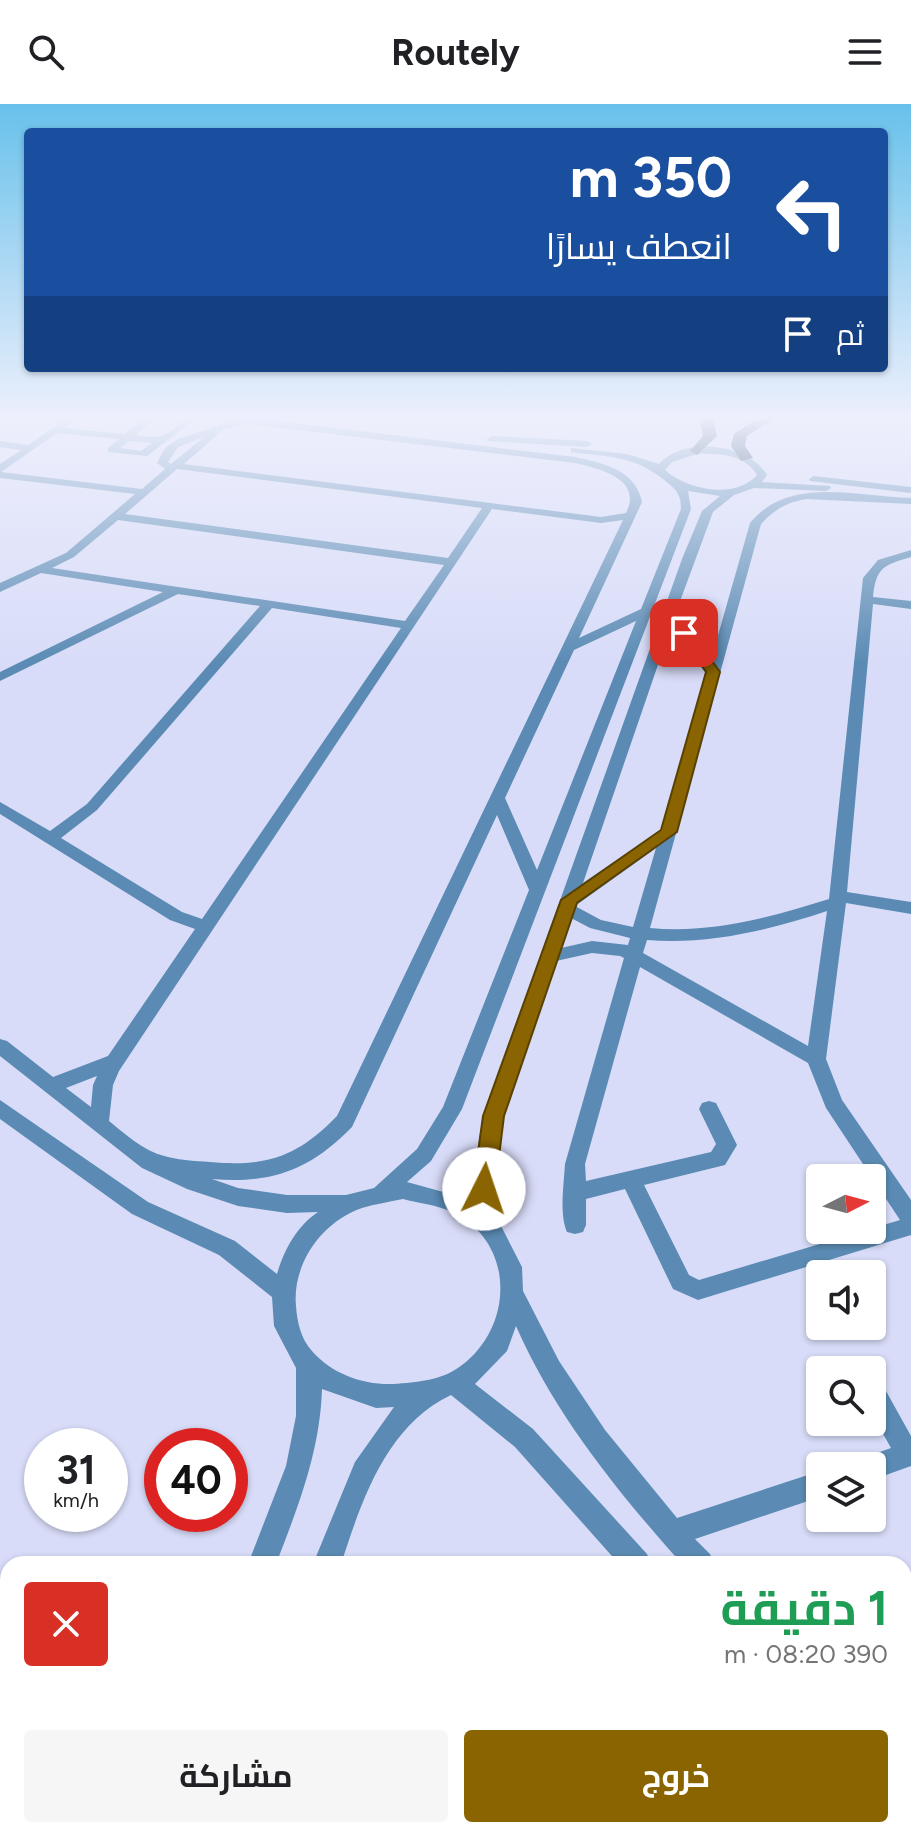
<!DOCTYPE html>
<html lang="ar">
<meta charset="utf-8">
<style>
:root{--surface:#fff;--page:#f6f6f6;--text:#202124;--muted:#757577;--accent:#896401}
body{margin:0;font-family:Figtree,Cairo,sans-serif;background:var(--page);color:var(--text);direction:rtl;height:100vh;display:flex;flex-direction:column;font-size:30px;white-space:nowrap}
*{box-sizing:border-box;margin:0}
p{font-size:26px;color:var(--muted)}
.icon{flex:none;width:44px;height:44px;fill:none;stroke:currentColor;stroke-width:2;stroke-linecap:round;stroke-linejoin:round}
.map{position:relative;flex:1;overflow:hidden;direction:ltr}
.details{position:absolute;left:0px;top:1452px;width:912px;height:282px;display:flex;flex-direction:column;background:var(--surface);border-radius:24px 24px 0 0;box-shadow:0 2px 6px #0004;direction:rtl}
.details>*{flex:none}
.top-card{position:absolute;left:24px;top:24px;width:864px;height:244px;border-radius:8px;box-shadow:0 2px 6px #0004;direction:rtl;background:#1a4fa0;color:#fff;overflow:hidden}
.needle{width:52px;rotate:84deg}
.fabs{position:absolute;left:806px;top:1060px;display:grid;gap:16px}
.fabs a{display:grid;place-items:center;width:80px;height:80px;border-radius:8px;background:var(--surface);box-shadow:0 2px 6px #0004;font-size:40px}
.speed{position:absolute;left:24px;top:1324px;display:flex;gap:16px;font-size:40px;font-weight:700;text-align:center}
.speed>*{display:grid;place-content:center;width:104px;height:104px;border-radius:50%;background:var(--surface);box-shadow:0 2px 6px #0004;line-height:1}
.speed small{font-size:20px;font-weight:400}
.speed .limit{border:12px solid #d22;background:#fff;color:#111}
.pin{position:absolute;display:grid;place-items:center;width:68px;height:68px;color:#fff;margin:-34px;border-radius:16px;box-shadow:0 4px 12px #0006}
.me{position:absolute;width:88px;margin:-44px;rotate:4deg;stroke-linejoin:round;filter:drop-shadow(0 0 6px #0008)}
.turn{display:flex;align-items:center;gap:28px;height:168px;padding:0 24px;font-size:36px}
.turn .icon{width:104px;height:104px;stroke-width:2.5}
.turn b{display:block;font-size:56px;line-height:68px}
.then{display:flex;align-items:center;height:76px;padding:0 24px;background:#0003;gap:16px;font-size:30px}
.round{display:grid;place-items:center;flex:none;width:84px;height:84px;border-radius:8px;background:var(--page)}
.overview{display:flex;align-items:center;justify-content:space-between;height:136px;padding:0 24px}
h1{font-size:48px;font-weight:700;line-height:60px;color:#1e9e55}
.action{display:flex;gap:16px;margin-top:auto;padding:16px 24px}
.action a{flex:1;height:92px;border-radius:8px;background:var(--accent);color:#fff;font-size:32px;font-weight:700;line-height:92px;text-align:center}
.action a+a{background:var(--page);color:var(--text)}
header{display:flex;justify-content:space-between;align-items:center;height:104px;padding:0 24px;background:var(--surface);font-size:36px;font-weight:700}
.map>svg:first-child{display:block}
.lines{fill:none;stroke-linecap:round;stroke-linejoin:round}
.minor{fill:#5b8bb4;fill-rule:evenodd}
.highway{fill:#002948;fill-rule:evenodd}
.route{fill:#896401;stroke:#594101;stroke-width:2}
</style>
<header><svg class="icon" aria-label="menu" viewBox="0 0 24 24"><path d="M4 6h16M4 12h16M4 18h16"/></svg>Routely<svg class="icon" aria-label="search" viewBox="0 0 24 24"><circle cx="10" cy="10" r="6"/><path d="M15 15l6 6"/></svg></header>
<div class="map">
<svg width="911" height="1733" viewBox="0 0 911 1733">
<rect width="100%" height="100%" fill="#d8dcf8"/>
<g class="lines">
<!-- minor -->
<path class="minor" d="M143,315H154L136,331C144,332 155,335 164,331C177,325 179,315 195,315L147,352L108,348V344L119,335L57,329L1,368L142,385L165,365L157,359L165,344L178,335L232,317L229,315H261L575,353C603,359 636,366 642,398L579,534L641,505L681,405C681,388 675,385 663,375C635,353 610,352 575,349L571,348V344L627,350L659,360C684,332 748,339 767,371L762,378L830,382L831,384L826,387L754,384L734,391L713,408L676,508L711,556L750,419C789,371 857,393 911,394V400L806,395C786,399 775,405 761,420L650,824C711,830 772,813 829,795L863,474L878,456L911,446V453C884,461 876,463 873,493L911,497V505L873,500L847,788L911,798V810L846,799L826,955L842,996L911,1096V1131L698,1196L673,1185L625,1085L586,1095V1121L583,1128L575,1130L567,1128C559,1110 564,1079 565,1060L624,854L620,852L592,849L556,857L503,1012L495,1059L500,1120L522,1163L523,1187L559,1257L605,1326L677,1414L820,1367V1393L695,1435L710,1450L714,1460H682C618,1388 555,1311 516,1222L507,1247L475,1280L533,1325L647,1450L651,1460H619L515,1343L451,1291C386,1322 362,1396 341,1460H313L355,1358L394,1303L376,1304L322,1285C320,1348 298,1403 276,1460H248L286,1362L296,1312V1264L274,1222L272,1193L219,1151L132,1110L0,1015V996L148,1098L235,1137L277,1170C284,1146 297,1122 318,1108L287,1109L238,1102L187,1085L142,1064L0,952V935L7,937L53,973L108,952L195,825L170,816L0,710V698L50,727L87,700L260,502L178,490L0,577V568L163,488L41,469L0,488V479L66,449L135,390L0,374V360L21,346L0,343V337L28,341L65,316L70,319L64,324L125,330ZM248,320L575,359C601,365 643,375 626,409L601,413L184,360L224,325ZM204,333L171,360L168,358L178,343ZM129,337L152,339L141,347L120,344ZM697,350C718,349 745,350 757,371C735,396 687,386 665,366L672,358ZM177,365L482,404L448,454L125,410ZM688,387L720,392L702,407L682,455L483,1012L475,1059L477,1103L465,1094L407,1078L431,1057L462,1005L691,405ZM492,405L601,419L623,416L337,1012C297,1053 267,1063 210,1058C195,1057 176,1056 161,1051C143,1046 124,1029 109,1017L113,981L119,967ZM118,416L444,461L405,517L52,464L74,453ZM272,504L401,524L202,815L182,808L61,734L97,706ZM636,517L537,766L505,694L574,546ZM672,520L707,569L661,726L583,779ZM497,711L529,786L443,1003L417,1045L374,1084L346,1091H287L238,1084L212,1075C272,1080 310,1066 352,1023ZM656,744L633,823L601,816L575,802ZM827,807L808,942L643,849L647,836C708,841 770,826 827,807ZM571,814L590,824L630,834L628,841L592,837L561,844ZM640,863L808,959L826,1004L900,1116L699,1176L689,1171L644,1081L725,1061L737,1041L716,999L709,997L702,999L699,1005L716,1040L711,1048L586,1077L585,1060ZM97,972L93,981L91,1003L66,984ZM403,1095C418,1099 436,1101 450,1107C515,1136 515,1221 462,1261C442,1277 417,1278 393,1280C363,1281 332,1270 312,1247C301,1235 297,1218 296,1202C292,1161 321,1118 362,1104C375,1100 389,1098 403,1095Z
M492,332L587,337L592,340L587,343L488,337L487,335Z
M814,372L911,383V389L810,377L809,375Z
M872,1275L881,1278L911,1332V1362L872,1376V1362H860L863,1354L891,1344L872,1310Z
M8,1604V1640L0,1644V1608Z
M904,1630L911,1633V1665L904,1662Z
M904,1702L911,1704V1733H900L892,1726H904Z
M141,1726H173L170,1733H138Z
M220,1726H252L250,1733H218Z"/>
<!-- highway -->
<path class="highway" d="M700,315H713L717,332L697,351L690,347L703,332Z
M757,315H773L747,332L745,342L753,354L741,357L731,342L734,330Z"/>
</g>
<!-- sky -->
<linearGradient id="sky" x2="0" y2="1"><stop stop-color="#68c1eb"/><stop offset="0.56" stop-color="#edeffc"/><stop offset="1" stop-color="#edeffc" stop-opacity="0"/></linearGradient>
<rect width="911" height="558" fill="url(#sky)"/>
<!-- route -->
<path class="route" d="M684,525L689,526L720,568L677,728L577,799L504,1012L495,1085L492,1091H477L473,1085L483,1012L561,796L661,726L706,568L678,529Z"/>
</svg>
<div class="fabs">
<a><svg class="needle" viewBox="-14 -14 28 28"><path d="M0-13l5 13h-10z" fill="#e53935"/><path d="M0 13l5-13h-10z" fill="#757577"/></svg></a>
<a><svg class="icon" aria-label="sound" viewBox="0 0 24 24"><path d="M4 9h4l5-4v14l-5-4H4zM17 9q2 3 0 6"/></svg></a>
<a><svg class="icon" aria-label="search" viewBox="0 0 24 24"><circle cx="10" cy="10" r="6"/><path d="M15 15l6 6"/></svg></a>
<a><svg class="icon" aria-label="layers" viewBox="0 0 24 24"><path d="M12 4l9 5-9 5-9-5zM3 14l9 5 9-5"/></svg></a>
</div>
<div class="speed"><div>31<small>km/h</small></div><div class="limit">40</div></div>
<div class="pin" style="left:684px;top:529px;background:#d93025"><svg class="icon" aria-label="arrive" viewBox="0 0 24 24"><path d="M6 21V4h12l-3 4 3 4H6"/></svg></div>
<svg class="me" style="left:484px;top:1085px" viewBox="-20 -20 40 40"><circle r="19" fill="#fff"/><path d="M0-13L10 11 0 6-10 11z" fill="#896401"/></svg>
<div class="top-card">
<div class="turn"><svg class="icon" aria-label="left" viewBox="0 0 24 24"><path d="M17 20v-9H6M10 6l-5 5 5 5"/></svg><div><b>350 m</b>انعطف يسارًا</div></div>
<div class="then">ثم<svg class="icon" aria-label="arrive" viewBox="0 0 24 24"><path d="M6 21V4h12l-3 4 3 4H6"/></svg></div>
</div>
<section class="details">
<div class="overview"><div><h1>1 دقيقة</h1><p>390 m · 08:20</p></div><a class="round" style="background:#d93025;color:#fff"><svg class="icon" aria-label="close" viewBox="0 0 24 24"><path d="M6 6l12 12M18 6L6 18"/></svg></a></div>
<div class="action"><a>خروج</a><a>مشاركة</a></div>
</section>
</div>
